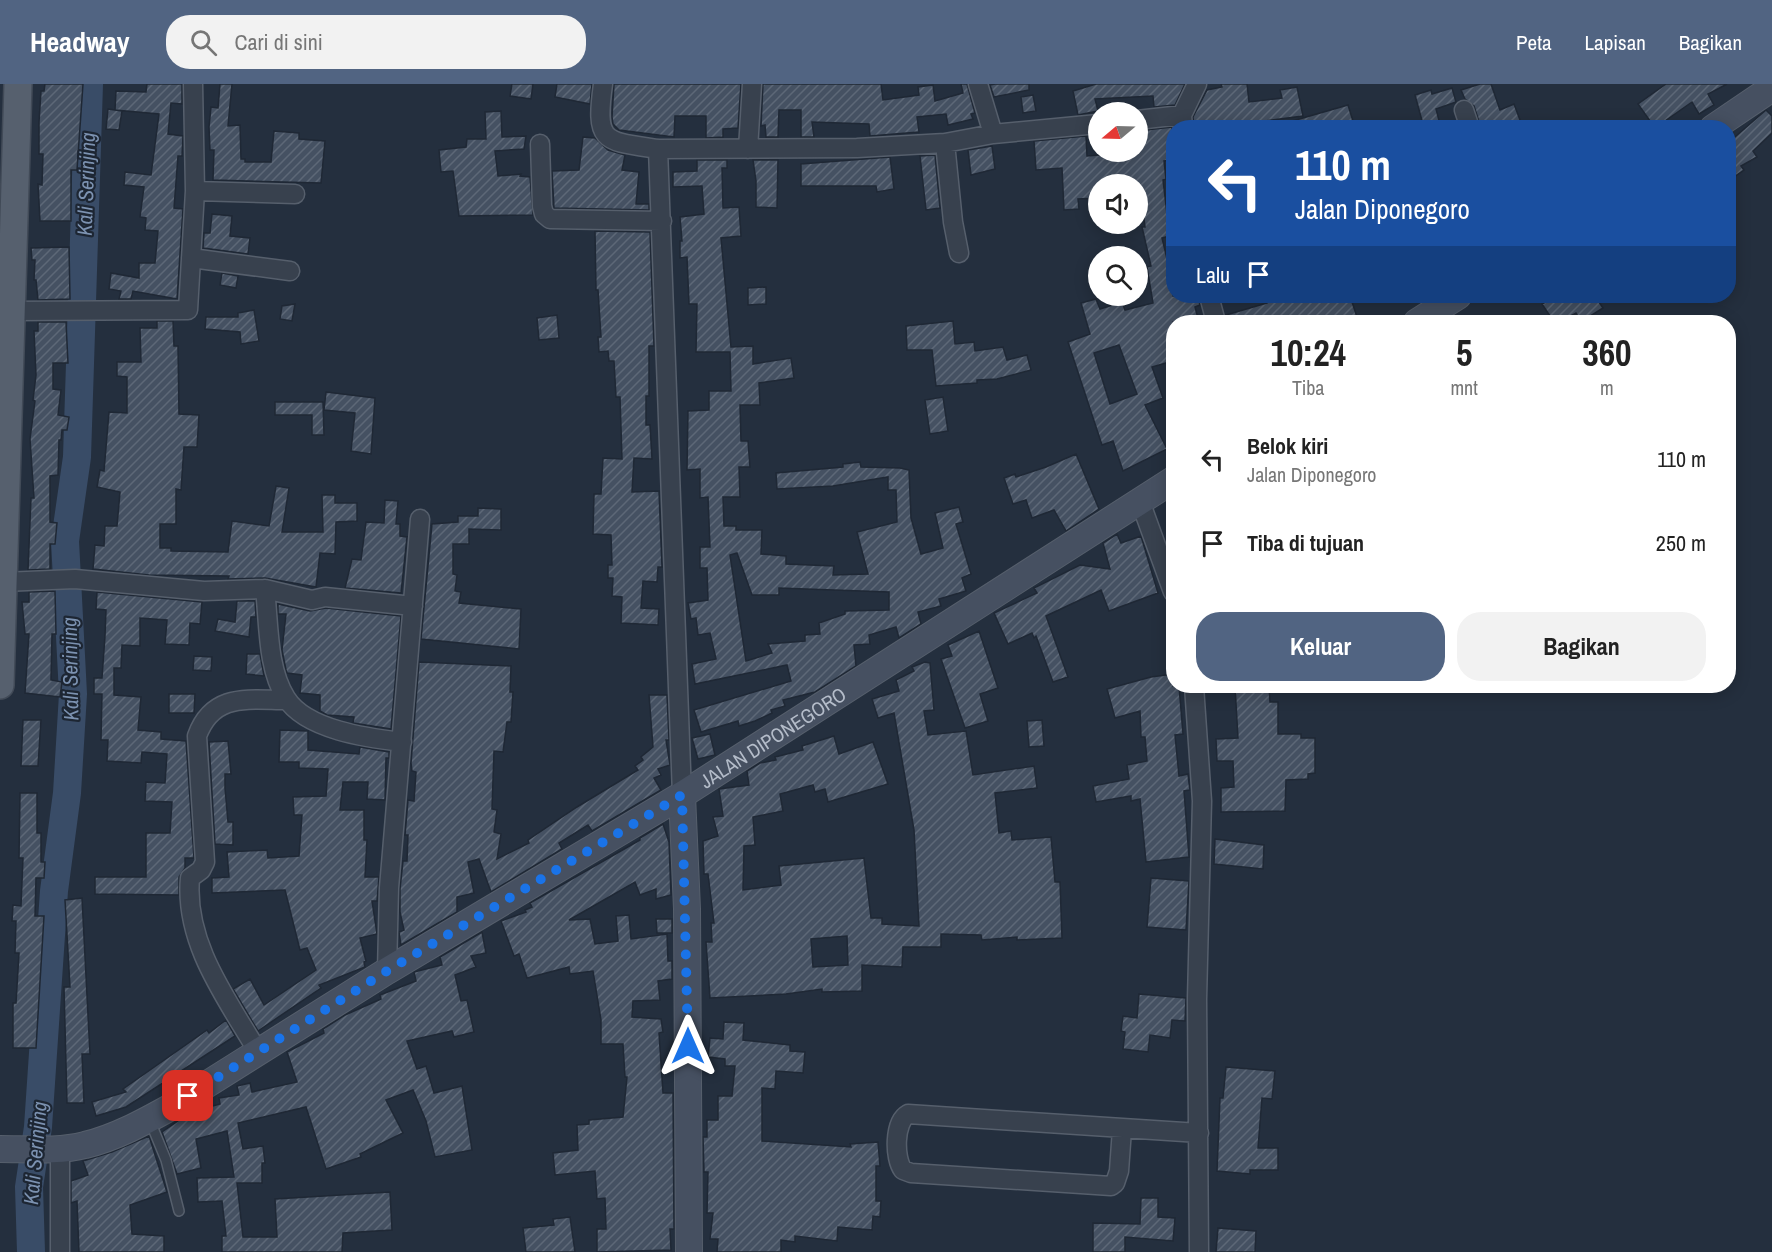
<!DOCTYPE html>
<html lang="id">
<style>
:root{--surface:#fff;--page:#f2f2f2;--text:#222;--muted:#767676;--accent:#516482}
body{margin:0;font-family:"Archivo Narrow",sans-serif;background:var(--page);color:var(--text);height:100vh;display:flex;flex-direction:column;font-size:22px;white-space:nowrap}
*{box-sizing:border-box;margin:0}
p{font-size:20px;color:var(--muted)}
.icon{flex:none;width:33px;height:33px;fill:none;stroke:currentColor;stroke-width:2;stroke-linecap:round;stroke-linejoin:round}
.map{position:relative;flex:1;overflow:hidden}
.panel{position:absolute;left:1166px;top:231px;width:570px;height:378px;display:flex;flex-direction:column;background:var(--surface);border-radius:24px;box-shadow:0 3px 15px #0003}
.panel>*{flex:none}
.guide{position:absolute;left:1166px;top:36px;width:570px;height:183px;border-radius:24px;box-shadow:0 3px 15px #0003;background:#1a4fa0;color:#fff;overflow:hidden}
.needle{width:39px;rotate:251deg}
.controls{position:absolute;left:1088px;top:18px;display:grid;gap:12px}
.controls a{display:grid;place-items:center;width:60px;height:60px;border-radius:50%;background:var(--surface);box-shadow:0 3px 15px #0003;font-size:30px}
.pin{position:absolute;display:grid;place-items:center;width:51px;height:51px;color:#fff;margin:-26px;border-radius:12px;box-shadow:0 3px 9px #0006}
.me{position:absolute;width:66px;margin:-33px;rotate:0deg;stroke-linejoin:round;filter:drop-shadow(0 0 4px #0008)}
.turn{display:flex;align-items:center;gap:21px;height:126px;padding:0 30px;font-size:27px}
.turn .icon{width:78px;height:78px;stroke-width:2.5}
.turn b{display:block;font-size:42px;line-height:51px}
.then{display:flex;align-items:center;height:57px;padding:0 30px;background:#0003;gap:12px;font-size:22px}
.eta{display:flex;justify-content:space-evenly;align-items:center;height:102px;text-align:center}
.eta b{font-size:36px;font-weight:700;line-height:42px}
.button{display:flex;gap:12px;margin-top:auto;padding:12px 30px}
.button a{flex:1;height:69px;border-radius:24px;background:var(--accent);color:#fff;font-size:24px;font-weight:700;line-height:69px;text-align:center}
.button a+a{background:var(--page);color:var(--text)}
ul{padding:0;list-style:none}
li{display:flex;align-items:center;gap:18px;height:84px;padding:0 30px}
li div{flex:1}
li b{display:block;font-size:22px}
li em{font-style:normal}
header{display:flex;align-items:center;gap:36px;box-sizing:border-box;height:84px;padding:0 30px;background:var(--accent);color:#fff}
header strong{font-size:28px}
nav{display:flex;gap:33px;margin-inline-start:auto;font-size:21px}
.search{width:420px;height:54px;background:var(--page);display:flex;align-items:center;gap:15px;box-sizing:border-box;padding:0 21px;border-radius:24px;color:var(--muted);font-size:22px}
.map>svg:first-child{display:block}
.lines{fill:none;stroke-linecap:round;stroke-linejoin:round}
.river{stroke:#394c67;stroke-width:28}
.building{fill:url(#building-hatch);stroke:#1f2835;stroke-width:1.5;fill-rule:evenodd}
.lane-casing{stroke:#565f6c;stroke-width:12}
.street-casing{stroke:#565f6c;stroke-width:21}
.secondary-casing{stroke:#565f6c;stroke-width:28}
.primary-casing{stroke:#414a57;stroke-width:30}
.lane{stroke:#38414e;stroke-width:9}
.street{stroke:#38414e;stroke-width:18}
.secondary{stroke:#465061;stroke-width:26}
.primary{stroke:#56606e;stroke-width:27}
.route{stroke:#1a73e8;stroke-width:10;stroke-dasharray:0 18}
.labels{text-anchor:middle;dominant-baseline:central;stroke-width:4.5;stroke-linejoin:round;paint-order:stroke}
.street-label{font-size:20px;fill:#b4bcc9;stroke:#1d2633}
.water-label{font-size:21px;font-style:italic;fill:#7c92b1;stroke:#1d2633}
</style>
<header>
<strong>Headway</strong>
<div class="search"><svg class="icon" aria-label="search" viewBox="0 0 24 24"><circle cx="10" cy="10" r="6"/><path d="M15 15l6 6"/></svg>Cari di sini</div>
<nav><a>Peta</a><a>Lapisan</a><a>Bagikan</a></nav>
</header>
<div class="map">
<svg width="1772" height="1168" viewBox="0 0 1772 1168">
<defs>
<pattern id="building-hatch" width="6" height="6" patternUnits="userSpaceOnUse" patternTransform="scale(1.5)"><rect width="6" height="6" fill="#455162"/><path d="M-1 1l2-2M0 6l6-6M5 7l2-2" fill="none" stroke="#5d6877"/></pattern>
</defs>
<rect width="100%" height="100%" fill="#242f3e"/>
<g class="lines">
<!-- river -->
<path class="river" d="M31,1168L29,1103L38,1043L54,807L67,709L73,610L65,457L77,373L89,0"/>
</g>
<!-- building -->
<path class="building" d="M45,0H83L77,86H71V137H40L38,100L42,101L43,70H39V38L41,7H44Z
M147,0H182V20L171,19L168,50L183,52L182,72H178L174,124L183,125L177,215L133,207L131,215H119L121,207L109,205L111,189L139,194V179H155L158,147L145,146L146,134L140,133L144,103L124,101L125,88L151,91L159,30L115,26L116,7L146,8Z
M220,0H232L228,42L240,41L241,75H245V78H271L274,47L299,49V55L325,57L321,99L213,96L214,66H210L209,43L211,23L218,24Z
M512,0H533L531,15L510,12Z
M557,0H592L590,20L555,13Z
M614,0H741L738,44L723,45V53L706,54V32H675L674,53L619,46L613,40L612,33Z
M763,0H881L883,16L919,11L918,3L933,1L935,17L963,9L961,0H967L975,29L971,30L973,35L948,41L946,30L917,33L919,48L870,52L869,40L812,38L814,53H801V26H779L778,53H766L765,41L761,42Z
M995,0H1029V6L994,13L990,1Z
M1096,0H1185L1175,21L1154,23L1153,12L1095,15L1098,27L1078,31L1073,7Z
M1221,0H1247L1249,18L1282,14L1280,6L1297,3L1303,32L1235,41L1236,44H1194L1193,33L1207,6L1222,3Z
M1480,0H1491L1500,26L1514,20L1523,44H1481L1474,22L1465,15L1461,6Z
M1666,0H1727L1708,10L1714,21L1699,30L1692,18L1655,44L1638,20Z
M1452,4L1456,18L1436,25L1441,44H1424L1415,11L1431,6L1432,10Z
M1033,11L1036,27L1023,29L1021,13Z
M1348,21L1353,37L1332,44H1283L1282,40Z
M108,25L122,27L119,46L106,45Z
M1766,26L1772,32V49L1753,67L1757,73L1741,82L1744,86L1728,97V59Z
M501,27L502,53L526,52L524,65L495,67L498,92L521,90L520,92L530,93L533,131L459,132L453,87L441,88L439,66L466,63L467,55H486L485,28Z
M1172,43L1173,76L1164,77L1166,95L1163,96L1168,138L1172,137L1173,151L1162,154L1168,179L1173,178V212H1198L1200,221L1195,223L1199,238H1173V277L1152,283L1163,314L1145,321L1167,365L1123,387L1113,357L1102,361L1068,258L1090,250L1081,219L1096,215L1100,225L1122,218L1125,226L1153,219L1147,183L1151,182L1142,143H1145L1141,112L1137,113V100H1098V114L1078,115L1079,125L1064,126L1062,84L1036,86L1034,57L1086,52L1087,72L1137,68V47ZM1119,261L1137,310L1110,320L1094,269Z
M583,53L595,54L608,66L625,71L622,86L639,88L636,120H649V126L554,124L552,87L579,86Z
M992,62L995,85L971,91L968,66Z
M935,71L940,124L926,126L920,72Z
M890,73L894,105L877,108L876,102H801V80Z
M697,76H727V84H722L723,124L739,123L741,152L721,154L731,263L753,262V280L791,274L794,294L759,299L760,321H740L741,357H748L750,383H739L740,413H723L724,442H736V446H762L761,470L786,472V480L834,482L833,491L868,490L857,448L897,438L896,406H888V393L833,402L777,405L776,389L843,383V380L860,378L861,383L900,384L909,386L911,434L921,470L943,464L935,429L959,423L963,438L956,440L971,490L962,494L966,507L939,515L941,522L918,528L921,540L899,554L896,543L869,551L870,560L854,561L856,582L815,608L783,616L785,622L771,626L772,629L755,637L739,642L738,637L701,648L694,626L791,597L787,581L695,600L692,580L716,575L710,549L698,551L696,534L691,535L688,519L708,516L707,484H700V463H710L708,413L700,414V385L687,386L688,327L709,326V307H731L730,268H696L697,220H689L687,173L680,174V157H682L680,133L704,130L702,102L673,103V88L697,87ZM737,469L752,511H779V504L889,508V526L845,527V530L819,539L820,550L805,551V557L768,560L772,569L746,577L730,471Z
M753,76H778L777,124L756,123V97Z
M212,130L232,132L230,152L250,154L248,170L203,164L204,149H210Z
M595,147L650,148L654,262H649V312H646V341H650L652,375L634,374L632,408L659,407L662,483H658L657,498L643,497L641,524L659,525L658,541L621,539L622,513L612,512L613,494H608V481H612L611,451L593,450L594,410H601L603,374L622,375L620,313H616L614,277H609L608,267L599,268L598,253H601L598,206H596Z
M69,163L70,215L38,216L36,196H34L35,176H32L31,164Z
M222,189L238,192L236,204L220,201Z
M766,203V220L748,221V204Z
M1265,212H1350L1357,233L1342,238H1227L1226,231L1267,219Z
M1556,212H1595L1603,224L1581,238L1576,229L1560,238H1554L1542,220Z
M295,220L292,237L280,235L282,222Z
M254,226L259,257L241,260L240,248L205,245L206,233H238V229Z
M557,231L559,254L539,256L537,234Z
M157,237H173L174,262H178L179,330L199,331L197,363H184L181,406L176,405V440H160V464H171V467L228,468L232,437L269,442L276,402L289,404L282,448H323L322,411H335V419H357V437L336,438L335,470L320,469L316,503L265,494L228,495L229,492L149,491L93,485L95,461L104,462L105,442H117L120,408L97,403L100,386L104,387L109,328L127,329V293L117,292V278H141L140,244H157Z
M953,237L955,260L974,258L975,267L1003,263L1007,276L1027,271L1031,286L997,295L977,296V299L936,302L932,266H907L906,242Z
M38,238H66L68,279H53V305L61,306L58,331L69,333L67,346H62L61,356H59L58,391L50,392V438L57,439L55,460H50V485L28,486L31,414H34L30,355L35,317L33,316L36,291L34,247H38Z
M326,308L375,314L371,370L351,367L355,329L324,326Z
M943,313L948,347L930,350L925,316Z
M275,318H323L324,351H312V331H275Z
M1076,370L1099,425L1066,447L1054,426L1032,434L1026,416L1013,420L1004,394L1015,390L1016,393L1046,383Z
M385,416L398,417L396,440H400V452L407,453L401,509L345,504L352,475L361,476L366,438L384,439Z
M478,424L501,425V446L469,445V460H453V490L457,491L455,507L461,508L459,519L521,525L519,565L421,555L432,440L458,438V432H478Z
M1117,450L1121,459L1141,452L1158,509L1109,527L1101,506L1046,532L1068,593L1053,598L1036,552L1034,554L1032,549L1008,560L994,529L1037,509L1034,504L1080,481L1110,485L1103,459Z
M55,507L56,550H52L51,596L62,598L60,613L25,609L29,550H25L22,518H29V508Z
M97,508L202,518L200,540L190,539L189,561L165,560L167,536L140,534V562L122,561L121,584H114V611L141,613L138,646L161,648V655L186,657L194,774H185V784L179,793V811L95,810V793H146V749H170L172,718L145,717L146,698L165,699L167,670L142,668L141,679L107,677L108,656H101L102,610H94V594H102L105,552L106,526L96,525Z
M237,517H255L256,533H251L249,553L215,547L218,535L235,538Z
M278,520L310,527L326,524L401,532L391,645L353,639L354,633L327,631L320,627V611L300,609L302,591L287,589L286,586L282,566L286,530H278Z
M979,547L998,604L980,610L988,637L965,644L941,575L952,572L948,561Z
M247,570H260L264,592L246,590Z
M194,572L212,573L211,587L193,586Z
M419,578L511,582L510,608H513L511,638H507L503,668L494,667L492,725L497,726L494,748L501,750L497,775L529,759L528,756L577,723L638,686L635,682L643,676L641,673L653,663L649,611H667L669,656H666L670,681L658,685L661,691L654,694L661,706L592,747L588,741L559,759L562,765L491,808L479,775L468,778L474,809L457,813V828L401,861L399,848L404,846L400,828V805L403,777H407L408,751H405L408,716L414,717L416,688L412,687L411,679Z
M925,578L930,579L934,626L924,627L928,651L966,647L973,691L1034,682L1037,704L995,709L999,749L1011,747L1012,756L1051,753L1055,798H1060L1062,854L1017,856V853L982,856L981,851L941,850V863H903L902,883L862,881V907L822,908V905L786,910L710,914L706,858H712L711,839H714L708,790H704L703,757L718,752L713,733L723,732L719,705L749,701L747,687L760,679L776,676L775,673L803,666L802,662L834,652L839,670L873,658L888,700L828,718L825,705L815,708L813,701L780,710L783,727L753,733L755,761L744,762L743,806L781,801L779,782L864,774L871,834H882V840L919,842L914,746L894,629L878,634L872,615L899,607L896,596L914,587L912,583ZM847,852L848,881L813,883L811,855Z
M1173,590V602H1179L1183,650L1175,651L1179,692L1188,690L1189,699L1190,706L1184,707L1189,773L1146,778L1140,715L1131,717V712L1096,718L1093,702L1129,695L1127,681L1147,677L1145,653H1141L1140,627L1115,634L1107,605L1151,593Z
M1235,602H1269L1270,618H1278V650H1301V654H1315V689L1308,690V695L1286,696L1285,727L1221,728V704L1234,703L1233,677H1217L1216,655L1238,654Z
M169,610H195L194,629H169Z
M23,636H41L38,682H21Z
M1042,636L1044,662L1029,663L1027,637Z
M280,646L308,647V666L359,670L360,663L389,668V674H386L385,716L367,715L368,698H343L340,726H364V756H367L365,793H379L377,817H372L377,850L360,854L366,877L364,878L365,883L319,901L321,904L258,947L233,905L250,895L264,921L316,886L307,864L300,866L285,806L212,809V794L229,793L227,768L267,766L268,774L299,772L302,731H294L293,713L326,712L328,685L299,684V678H279Z
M710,650L715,671L698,675L692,654Z
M228,657L231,690H225V704L228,738H233V761L215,760L209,658Z
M20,709H37V749H41V778H45L44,794H36L35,832H44L36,964H13V919H16L19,869H15L16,837H12L13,821L21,822L23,774H19Z
M663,740L669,758L671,811L656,815V805L640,811L635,798L569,836L590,835L595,860L618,857L616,832L629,831L631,855L667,850L668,877H672V895L658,897L660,916L633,917L632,933L661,935L663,948L659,949L663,1009H673L674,1145H670L671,1166L597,1168V1145H606L605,1114L597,1115L595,1087L555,1091L553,1069L578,1066L577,1041L589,1040V1036L623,1033L627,993H625L623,960H601V936L593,887L570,890L569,883L527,894L519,870L514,872L501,837L526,828L525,826L532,823L530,819L640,756V754Z
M1215,755L1264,761L1263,785L1214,780Z
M1151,794L1189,797L1186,846L1147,843Z
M82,814L90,970H82L84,1019H67L64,903H70L65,816Z
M656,835H672V849H657Z
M482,848L486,869L471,872L476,883L455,891L461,917L467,916L474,948L454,953L452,947L407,957L417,985L426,982L434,1009L462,1002L472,1066L435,1073L426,1037L413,1006L386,1016L403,1049L360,1070L361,1073L326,1085L306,1023L238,1039L243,1065L263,1062L265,1079H262V1099H237L243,1153H277L275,1115L390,1108L392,1146L343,1149L342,1168H222V1152H226L222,1117L198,1118L197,1094L234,1093L227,1047L196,1055L201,1084L177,1090L162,1048L191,1028L220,1020L219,1014L239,1011L237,1002L250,999L252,1008L297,998L287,968L324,949L323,945L345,931L381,915L380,911L416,897L414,888L442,881L440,873Z
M1139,910L1186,914L1185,937L1172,936L1170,954L1150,951L1148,968L1123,965L1125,948L1121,947L1123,932L1137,934Z
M226,936L235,952L126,1023L96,1032L92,1018L126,1008L123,1005L207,946L209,949Z
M724,938L744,939L743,956L790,961V967L805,968L803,989L776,987L775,1005L762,1004V1057L851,1063L850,1060L878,1058L880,1082H876V1117H881L880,1133L873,1132L872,1146L838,1143L837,1157L795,1152V1158L781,1156V1168H717L718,1155H710L713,1129H707L708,1088H704L703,1053H707V1036H718V1012H732L735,982H725V975L708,973L710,954L723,955Z
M1226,983L1275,987L1272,1015L1262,1014L1258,1064H1278V1086H1250V1090L1217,1087L1220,1014H1223Z
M149,1052L167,1108L130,1121L132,1150L164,1152V1168H79L77,1117L71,1119V1097L88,1091L83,1077L112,1068Z
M1141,1114H1158V1133L1175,1134L1173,1157L1125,1153V1168H1093V1139L1140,1140Z
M570,1133L575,1168H526L523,1144L554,1141L553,1135Z
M1218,1144L1256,1147L1255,1168H1216Z"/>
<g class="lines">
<defs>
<path id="lane" d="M150,1037L166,1076L179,1127"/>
<path id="street" d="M603,0C595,59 603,57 658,65
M978,0L993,50
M1464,26L1470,44
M1182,31L1197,0
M1137,36L1182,31L1183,44
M945,59L953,138L959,169
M540,60L542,122L544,130L550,135L662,137
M748,65L752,0
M195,107L295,110
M191,174L290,187
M1209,212L1216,238
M11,227L188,226L195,107L193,0
M1140,417L1173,508
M3,498L75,495L204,507L265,505L312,516L325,513L413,522
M265,505C269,540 267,584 286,614C306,646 368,654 402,658
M1194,602L1202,717L1197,915L1199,1168
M682,711L658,65L857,64L945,59L993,50L1098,40
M387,887L389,804L420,435
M258,968C227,915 184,859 190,794L201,786L205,778L197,652C213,608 249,616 287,616
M1122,1045L1119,1087L1115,1099L1111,1102L911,1089L903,1086C894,1074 894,1038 908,1030L1199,1049
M60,1065V1168"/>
<g id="secondary">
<path d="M1713,44L1772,4"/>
<path d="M1417,238L1458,212"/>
<path d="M682,711L687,825L689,1168"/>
<path id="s1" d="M0,1065C27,1065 58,1068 85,1061C115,1054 144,1038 171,1023L387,887L682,711L1173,396"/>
</g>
<path id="primary" d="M0,601L18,0"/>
</defs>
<!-- lane casing -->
<use href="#lane" class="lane-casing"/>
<!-- street casing -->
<use href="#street" class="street-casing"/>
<!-- secondary casing -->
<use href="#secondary" class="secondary-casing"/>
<!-- primary casing -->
<use href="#primary" class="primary-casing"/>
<!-- lane -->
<use href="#lane" class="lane"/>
<!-- street -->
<use href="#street" class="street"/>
<!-- secondary -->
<use href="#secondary" class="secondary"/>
<!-- primary -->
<use href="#primary" class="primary"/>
</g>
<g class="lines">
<!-- route -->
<path class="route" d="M188,1012L387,887L682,711L688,962"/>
</g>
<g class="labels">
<!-- street labels -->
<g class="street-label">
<text stroke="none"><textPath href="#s1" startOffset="886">JALAN DIPONEGORO</textPath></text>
</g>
<!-- water labels -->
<g class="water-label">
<text transform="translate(86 100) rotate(-88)">Kali Serinjing</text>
<text transform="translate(70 585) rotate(-91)">Kali Serinjing</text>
<text transform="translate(35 1069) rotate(-85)">Kali Serinjing</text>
</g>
</g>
</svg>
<div class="controls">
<a><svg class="needle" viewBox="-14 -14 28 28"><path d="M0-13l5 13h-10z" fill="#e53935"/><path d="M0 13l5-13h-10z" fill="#767676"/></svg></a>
<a><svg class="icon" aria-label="sound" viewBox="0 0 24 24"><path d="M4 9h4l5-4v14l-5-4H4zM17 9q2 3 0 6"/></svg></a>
<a><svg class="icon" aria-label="search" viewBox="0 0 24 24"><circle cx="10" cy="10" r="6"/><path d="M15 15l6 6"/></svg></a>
</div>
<div class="pin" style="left:188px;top:1012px;background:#d93025"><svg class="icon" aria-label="arrive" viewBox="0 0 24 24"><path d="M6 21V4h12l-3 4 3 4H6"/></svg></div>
<svg class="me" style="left:688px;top:962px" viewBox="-20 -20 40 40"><path d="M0-17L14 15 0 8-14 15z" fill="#1a73e8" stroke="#fff" stroke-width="4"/></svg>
<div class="guide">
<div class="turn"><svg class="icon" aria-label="left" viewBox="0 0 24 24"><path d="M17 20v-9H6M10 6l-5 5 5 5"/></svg><div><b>110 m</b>Jalan Diponegoro</div></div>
<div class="then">Lalu<svg class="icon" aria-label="arrive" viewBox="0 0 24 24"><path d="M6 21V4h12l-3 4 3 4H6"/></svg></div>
</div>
<section class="panel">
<div class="eta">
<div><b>10:24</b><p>Tiba</p></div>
<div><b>5</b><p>mnt</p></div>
<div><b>360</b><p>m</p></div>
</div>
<ul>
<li><svg class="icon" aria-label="left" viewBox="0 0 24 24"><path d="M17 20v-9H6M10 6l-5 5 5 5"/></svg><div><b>Belok kiri</b><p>Jalan Diponegoro</p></div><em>110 m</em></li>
<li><svg class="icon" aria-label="arrive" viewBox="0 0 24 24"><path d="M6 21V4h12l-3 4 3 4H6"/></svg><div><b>Tiba di tujuan</b></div><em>250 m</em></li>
</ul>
<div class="button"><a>Keluar</a><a>Bagikan</a></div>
</section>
</div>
